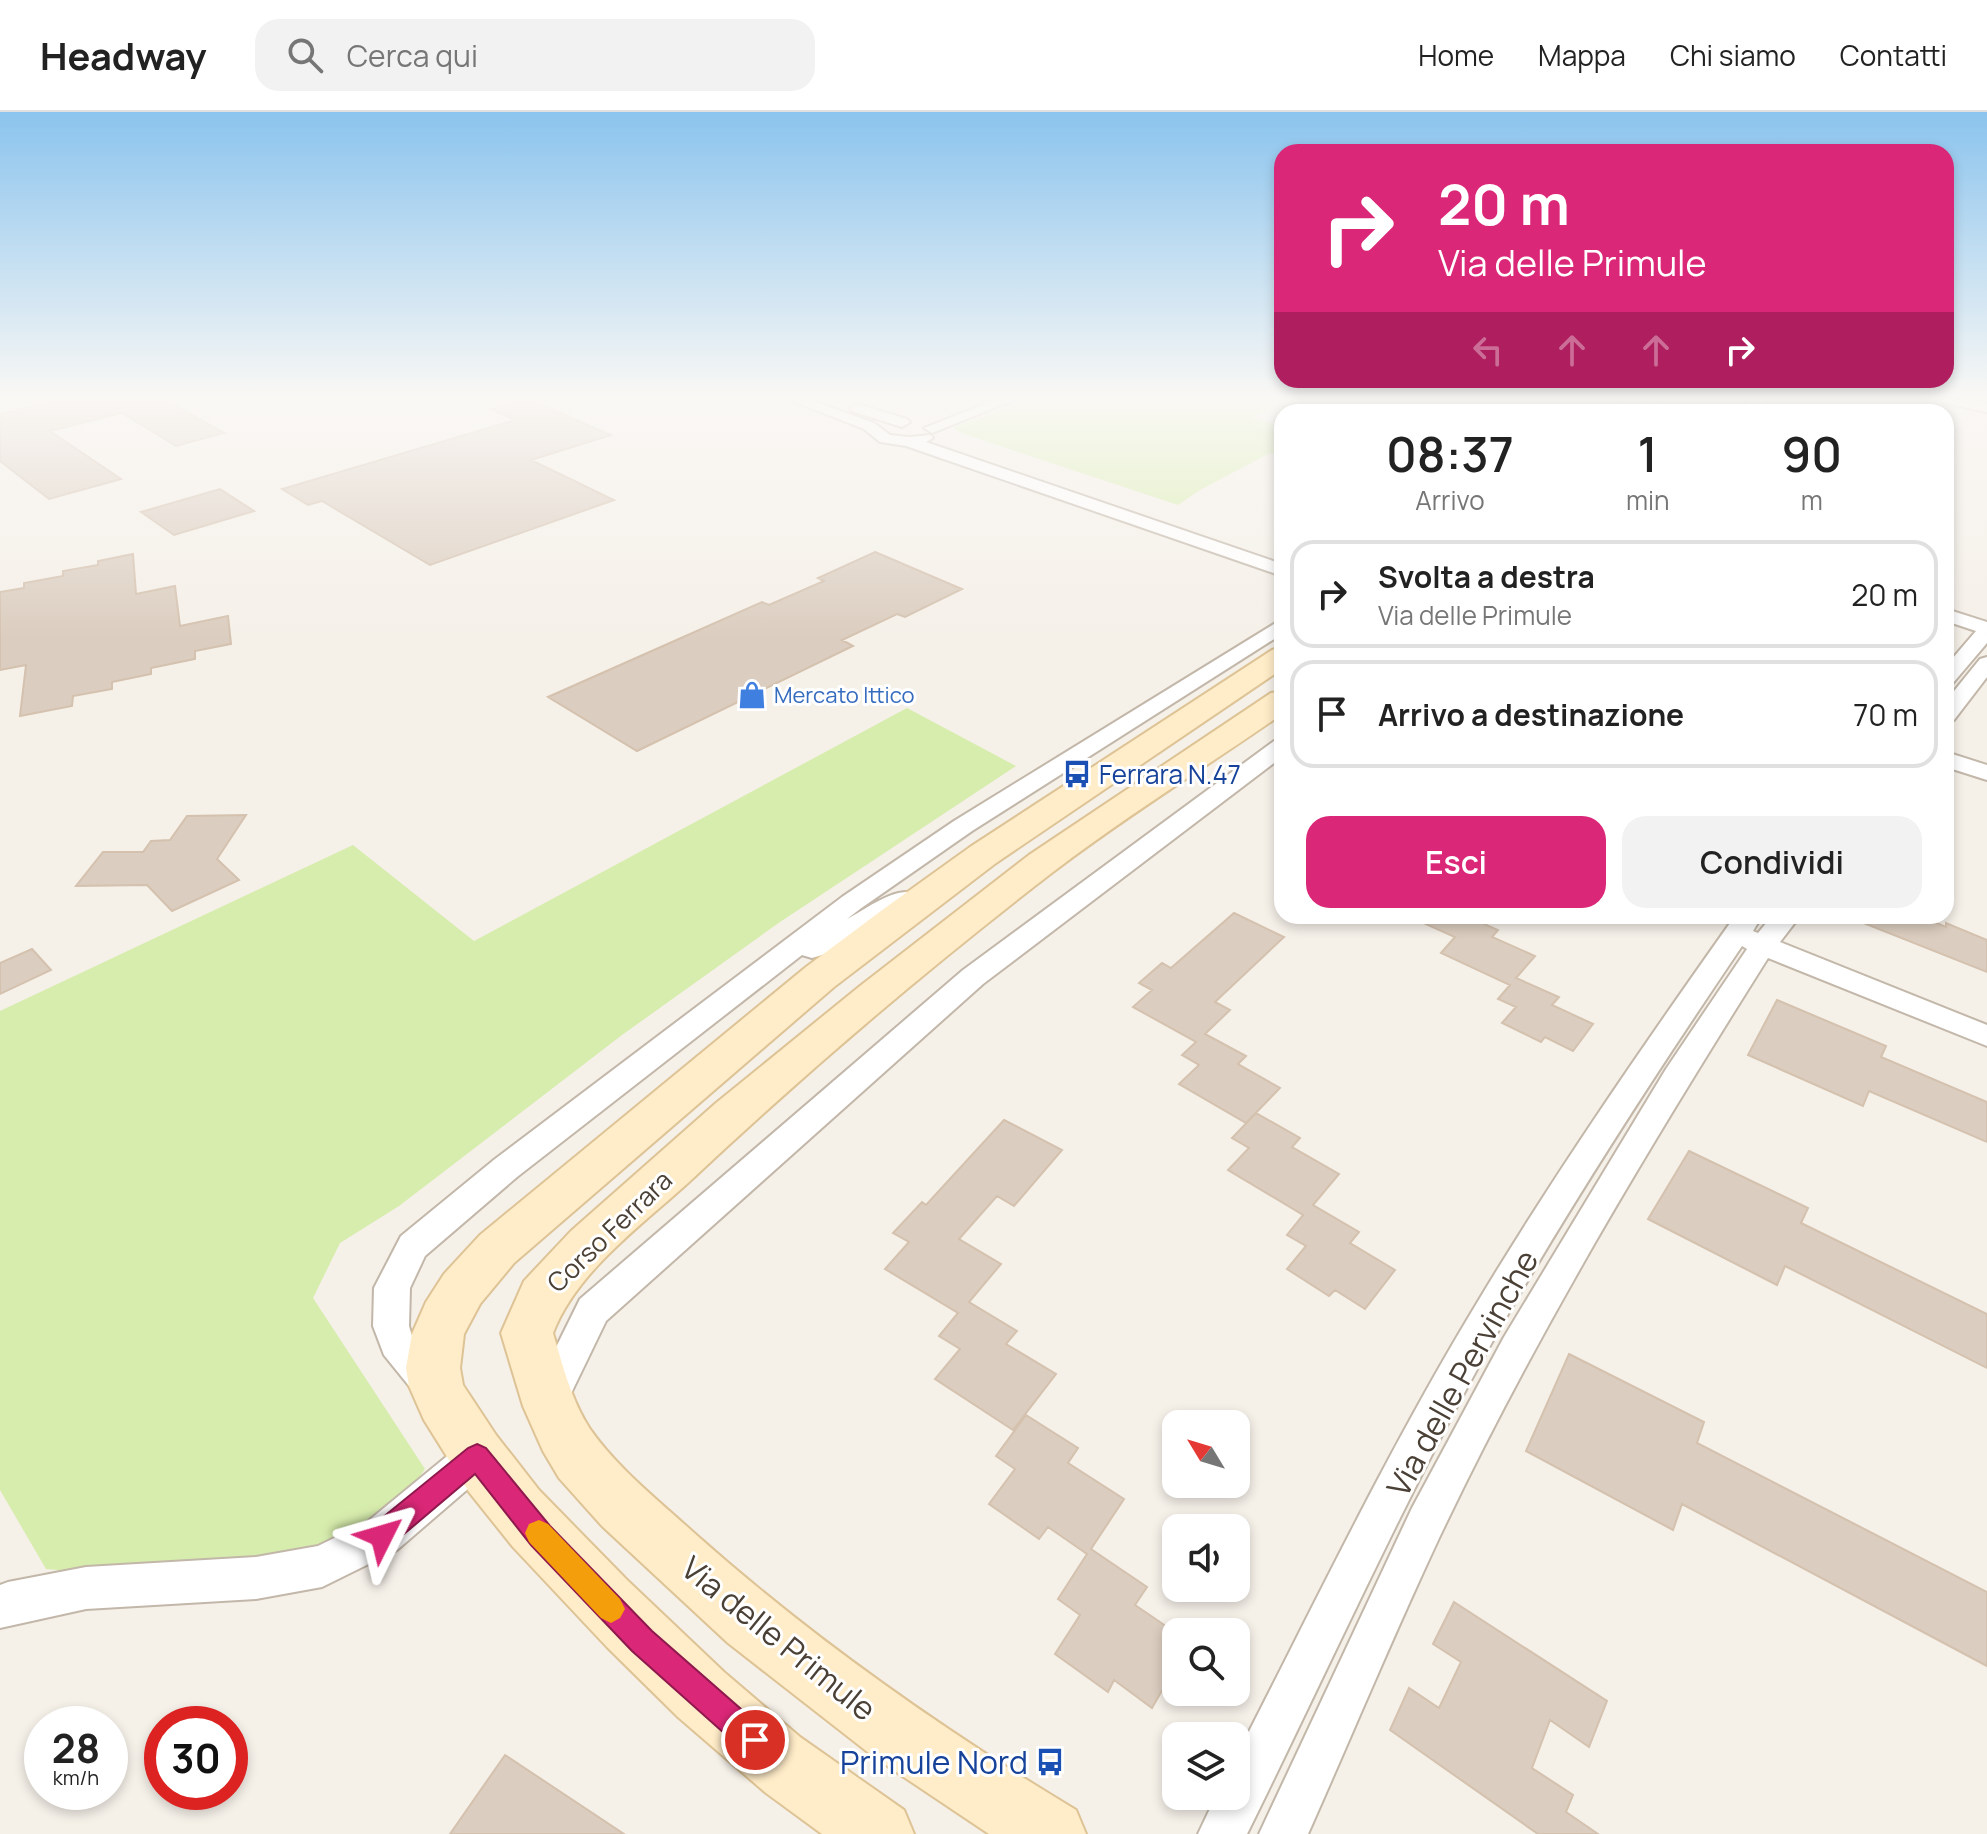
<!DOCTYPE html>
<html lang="it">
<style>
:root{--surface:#fff;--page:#f2f2f2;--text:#222;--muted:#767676;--line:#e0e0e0;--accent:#db2777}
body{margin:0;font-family:Manrope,sans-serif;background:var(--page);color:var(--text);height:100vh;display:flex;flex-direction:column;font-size:30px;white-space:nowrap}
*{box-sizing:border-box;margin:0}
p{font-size:26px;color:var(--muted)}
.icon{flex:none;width:44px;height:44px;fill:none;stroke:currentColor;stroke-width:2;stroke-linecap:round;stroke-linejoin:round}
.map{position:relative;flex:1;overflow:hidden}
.side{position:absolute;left:1274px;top:292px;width:680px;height:520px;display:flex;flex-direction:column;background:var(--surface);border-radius:24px;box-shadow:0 4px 12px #0003}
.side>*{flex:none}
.guide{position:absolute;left:1274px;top:32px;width:680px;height:244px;border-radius:24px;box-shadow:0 4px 12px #0003;background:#db2777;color:#fff;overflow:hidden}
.needle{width:52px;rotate:308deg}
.fabs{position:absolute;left:1162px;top:1298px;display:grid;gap:16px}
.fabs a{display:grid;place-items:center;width:88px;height:88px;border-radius:16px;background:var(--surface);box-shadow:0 4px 12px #0003;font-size:40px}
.speed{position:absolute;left:24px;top:1594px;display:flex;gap:16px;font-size:40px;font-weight:700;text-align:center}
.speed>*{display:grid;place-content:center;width:104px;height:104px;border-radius:50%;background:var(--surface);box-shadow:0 4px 12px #0003;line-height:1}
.speed small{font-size:20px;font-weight:400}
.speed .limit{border:12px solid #d22;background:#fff;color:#111}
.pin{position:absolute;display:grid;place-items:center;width:68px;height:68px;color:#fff;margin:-34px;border:4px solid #fff;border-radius:50%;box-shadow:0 2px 8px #0007}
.me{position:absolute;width:88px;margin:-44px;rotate:50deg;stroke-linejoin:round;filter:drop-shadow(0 0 6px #0008)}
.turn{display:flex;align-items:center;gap:28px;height:168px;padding:0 32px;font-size:36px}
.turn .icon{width:104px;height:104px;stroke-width:2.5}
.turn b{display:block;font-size:56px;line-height:68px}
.lanes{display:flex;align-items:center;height:76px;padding:0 32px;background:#0003;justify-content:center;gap:40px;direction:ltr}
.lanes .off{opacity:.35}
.eta{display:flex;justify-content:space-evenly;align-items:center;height:136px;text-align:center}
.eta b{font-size:48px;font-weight:600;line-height:56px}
.cta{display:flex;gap:16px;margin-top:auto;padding:16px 32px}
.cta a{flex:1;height:92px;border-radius:24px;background:var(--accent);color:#fff;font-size:32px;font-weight:600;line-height:92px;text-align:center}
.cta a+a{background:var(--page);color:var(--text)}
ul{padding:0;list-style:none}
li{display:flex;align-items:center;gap:24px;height:108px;margin:0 16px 12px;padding:0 16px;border:4px solid var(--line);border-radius:24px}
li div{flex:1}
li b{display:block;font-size:30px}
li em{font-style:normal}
header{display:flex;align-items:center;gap:48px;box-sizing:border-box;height:112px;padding:0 40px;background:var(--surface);border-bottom:2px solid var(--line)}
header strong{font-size:38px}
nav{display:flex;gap:44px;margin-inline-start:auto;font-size:28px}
.search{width:560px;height:72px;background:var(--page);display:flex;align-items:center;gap:20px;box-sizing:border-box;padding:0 28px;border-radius:24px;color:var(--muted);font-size:30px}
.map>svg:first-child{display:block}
.green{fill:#d7edad}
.building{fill:#dbcdbf;stroke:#d4c1ae;stroke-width:2}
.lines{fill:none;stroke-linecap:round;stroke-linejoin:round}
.minor-casing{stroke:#c2b7a9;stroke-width:4}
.secondary-casing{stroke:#ddc395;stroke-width:4}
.minor{fill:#fff;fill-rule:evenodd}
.secondary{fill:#ffecc8;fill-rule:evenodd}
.route{fill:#db2777;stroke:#8e194d;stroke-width:2}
.slow{fill:#f59e0b}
.labels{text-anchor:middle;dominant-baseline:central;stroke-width:6;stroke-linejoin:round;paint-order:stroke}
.far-shop-label{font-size:22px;fill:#366cbe;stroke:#fff;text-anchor:start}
.transit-label{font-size:26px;fill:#164399;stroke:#fff;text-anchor:start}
.street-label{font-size:26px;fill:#4a4036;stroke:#fff}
.near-street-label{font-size:32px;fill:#4a4036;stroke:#fff}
.near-transit-label{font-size:32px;fill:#164399;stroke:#fff;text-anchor:end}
</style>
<header>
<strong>Headway</strong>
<div class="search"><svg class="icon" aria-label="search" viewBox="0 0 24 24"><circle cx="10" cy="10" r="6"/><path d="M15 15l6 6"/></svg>Cerca qui</div>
<nav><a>Home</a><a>Mappa</a><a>Chi siamo</a><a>Contatti</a></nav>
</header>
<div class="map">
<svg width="1987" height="1722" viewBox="0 0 1987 1722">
<rect width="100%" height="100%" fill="#f5f0e8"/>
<!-- green -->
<path class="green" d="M1029,288H1285L1287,289L1253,305L1282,315V345L1270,341L1200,378L1178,393L958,320L954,315Z
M907,596L1016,654L780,810L622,923L399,1094L340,1131L313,1186L425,1357L404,1386L337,1427L262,1456L146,1465L46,1457L0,1378V899L353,733L474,829Z"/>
<!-- building -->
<path class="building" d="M59,288H166L224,321L176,334L122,301L50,319L121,367L49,387L0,349V302Z
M523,288H531L611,323L531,348L614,388L430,453L322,389L308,393L282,377L515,308L491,297Z
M220,377L254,399L174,423L141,400Z
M875,440L962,477L905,505L897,502L842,528L853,534L637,639L548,585L762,490L769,493L824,469L818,466Z
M133,442L136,482L175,474L180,514L228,504L231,532L195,539V547L151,556V562L112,570V577L73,584L72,594L20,604L26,553L0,558V480L24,476V471L63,464V459L98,453V449Z
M246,703L217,747L239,768L172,799L147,773L76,774L103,740H143L151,729L170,728L187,704Z
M1234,801L1284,825L1215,890L1230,898L1205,922L1246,944L1238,952L1280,976L1246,1011L1179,972L1199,953L1182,943L1196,930L1133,895L1152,878L1139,871L1162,851L1171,856Z
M1408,804H1466L1498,818L1492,825L1535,844L1516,866L1559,885L1552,893L1593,912L1573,939L1545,925L1541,930L1502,911L1516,895L1498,887L1510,873L1441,841L1455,825Z
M1846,804H1919L1946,815V811L1987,828V860Z
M32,837L51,858L0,882V851Z
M1777,888L1886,934L1881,945L1987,990V1030L1869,979L1863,994L1748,943Z
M1256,1001L1300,1026L1292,1035L1339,1062L1313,1093L1359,1120L1350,1131L1395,1158L1365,1197L1335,1178L1329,1184L1287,1157L1306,1134L1287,1123L1303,1103L1228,1058L1249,1036L1232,1026Z
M1004,1008L1062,1038L1014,1094L997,1084L959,1127L1001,1152L969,1190L1017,1219L1006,1232L1056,1262L1013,1318L935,1267L960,1237L939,1224L958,1201L885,1157L909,1130L893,1121L922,1090L926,1093Z
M1689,1039L1808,1096L1801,1111L1987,1202V1256L1785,1154L1777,1173L1648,1107Z
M1569,1242L1704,1310L1697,1331L1987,1480V1554L1682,1392L1673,1418L1526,1339Z
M1026,1303L1078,1336L1068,1351L1124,1387L1091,1437L1147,1475L1135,1493L1176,1521V1554L1152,1596L1114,1568L1108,1580L1055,1542L1080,1503L1058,1487L1087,1442L1048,1415L1039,1427L989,1392L1015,1357L996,1344Z
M1454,1490L1607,1589L1589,1635L1550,1608L1532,1656L1573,1683L1566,1700L1598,1722H1538L1390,1618L1409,1576L1439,1596L1461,1550L1433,1532Z
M505,1643L624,1722H450Z"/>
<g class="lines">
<defs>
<path id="minor" d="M790,288H810L874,311L890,323L909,325L931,323L933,326L926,330L1282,452V464L906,334L880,330L864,317Z
M995,288H1014L937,319L932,321L924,316Z
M1627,288H1644L1628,300H1609Z
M1751,288H1767L1753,300H1735Z
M1942,288H1968L1987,292V300L1944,291Z
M857,292L907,307L910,310L902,315L852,299L850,296Z
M1946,497L1987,510V531L1953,571L1946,573V554L1976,519L1946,509Z
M1282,507V522L972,719L860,797L847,807C867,797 893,775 915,781L919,787L915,793L822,843L812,846L802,843L517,1065L425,1144L410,1176L409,1214L412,1224L444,1261L450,1273L444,1285L431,1290L418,1285L384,1243L373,1214L374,1176L401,1124L495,1047L842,785L954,709Z
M1987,545V565L1954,608L1946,610V589L1980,547Z
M1282,627V645L983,872L606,1209L562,1300L549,1305L536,1300L530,1288L580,1187L963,858L1274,629Z
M1946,640L1987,653V668L1946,655Z
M1735,804H1762L1753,819L1758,821L1772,804H1800L1780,830L1987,913V934L1768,846C1650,1033 1535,1224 1440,1424C1394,1522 1352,1623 1308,1722H1259L1412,1396L1504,1225L1666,957L1747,837L1742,834C1656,961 1572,1090 1496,1223C1405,1385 1329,1556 1247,1722H1198L1216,1684H1236V1645C1312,1497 1385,1344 1471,1201C1552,1065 1643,934 1735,804Z
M477,1326L491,1331L497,1344L491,1357L397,1438L322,1475L256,1487L86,1497L0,1516V1473L8,1470L86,1455L256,1445L318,1434L367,1410L463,1331Z"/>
<path id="secondary" d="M1663,288H1688L1672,300H1646Z
M1707,288H1732L1717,300H1692Z
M1282,535V557L996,751L834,875L514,1151L480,1192L464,1222L460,1256L463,1273L496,1323L539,1378L627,1468L724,1560L800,1625L904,1698L914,1722H822L766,1681L678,1605L607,1535L513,1435L469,1380L424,1308L409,1274L406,1256L412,1222L426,1190L444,1162L480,1123L806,855L885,796L970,735L1272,538Z
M1282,579V602C1206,655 1126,704 1053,760C927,857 805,961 689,1070C641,1114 577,1159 553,1221C563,1254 571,1288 590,1317C618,1357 658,1388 693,1420C812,1526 940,1616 1076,1698L1086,1722H989L874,1645L728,1531L602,1414L559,1366L543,1339L523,1294L501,1221L524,1169L571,1119L716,991L860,874L1029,743L1271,581Z"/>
</defs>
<!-- minor casing -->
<use href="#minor" class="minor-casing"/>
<!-- secondary casing -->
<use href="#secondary" class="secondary-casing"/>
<!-- minor -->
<use href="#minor" class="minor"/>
<!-- secondary -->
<use href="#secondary" class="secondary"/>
</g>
<!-- sky -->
<linearGradient id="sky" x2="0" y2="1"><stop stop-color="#8bc4ee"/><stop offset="0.54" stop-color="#faf8f5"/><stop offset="1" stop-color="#faf8f5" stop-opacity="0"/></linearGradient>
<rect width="1987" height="529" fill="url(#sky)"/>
<!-- route -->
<path class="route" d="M477,1332L486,1336L550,1414L652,1519L765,1618L770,1628L765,1639L755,1643L744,1639L632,1539L531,1433L475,1362L391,1433L382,1437L372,1433L368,1424L372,1414L468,1336Z"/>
<!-- slow -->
<path class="slow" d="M539,1408L548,1412L620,1487L625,1497L620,1506L611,1511L601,1506L529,1430L525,1421L529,1412Z"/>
<!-- icons -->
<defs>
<symbol id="shop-bare" viewBox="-9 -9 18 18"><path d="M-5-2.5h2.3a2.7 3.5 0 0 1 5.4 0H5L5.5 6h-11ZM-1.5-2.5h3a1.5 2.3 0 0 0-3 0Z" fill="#3f7fe0" stroke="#fff" stroke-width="2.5" paint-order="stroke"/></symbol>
<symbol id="bus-bare" viewBox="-9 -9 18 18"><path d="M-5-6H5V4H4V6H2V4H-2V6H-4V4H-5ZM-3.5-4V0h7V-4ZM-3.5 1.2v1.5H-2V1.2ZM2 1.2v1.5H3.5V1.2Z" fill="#1a4fb4" stroke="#fff" stroke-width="2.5" paint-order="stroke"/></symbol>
</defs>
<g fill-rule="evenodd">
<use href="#shop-bare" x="732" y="563" width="40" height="40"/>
<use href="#bus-bare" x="1057" y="642" width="40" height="40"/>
<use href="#bus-bare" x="1030" y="1630" width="40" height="40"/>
</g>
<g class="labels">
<!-- far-shop labels -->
<g class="far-shop-label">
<text x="774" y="583">Mercato Ittico</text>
</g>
<!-- transit labels -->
<g class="transit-label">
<text x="1099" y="662">Ferrara N.47</text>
</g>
<!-- street labels -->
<g class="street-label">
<text transform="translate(609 1119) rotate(-44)">Corso Ferrara</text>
</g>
<!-- near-street labels -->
<g class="near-street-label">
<text transform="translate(1462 1261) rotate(-61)">Via delle Pervinche</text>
<text transform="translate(779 1526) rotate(39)">Via delle Primule</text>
</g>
<!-- near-transit labels -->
<g class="near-transit-label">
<text x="1028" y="1650">Primule Nord</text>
</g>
</g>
</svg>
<div class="fabs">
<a><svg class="needle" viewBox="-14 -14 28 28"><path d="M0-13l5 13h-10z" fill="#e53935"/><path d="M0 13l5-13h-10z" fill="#767676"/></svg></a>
<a><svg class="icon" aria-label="sound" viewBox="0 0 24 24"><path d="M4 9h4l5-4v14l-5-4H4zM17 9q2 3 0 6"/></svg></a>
<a><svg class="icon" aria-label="search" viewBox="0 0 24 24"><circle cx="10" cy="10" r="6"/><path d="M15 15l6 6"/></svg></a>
<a><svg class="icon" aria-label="layers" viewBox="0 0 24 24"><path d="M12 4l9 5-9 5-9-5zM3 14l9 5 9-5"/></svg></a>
</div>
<div class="speed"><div>28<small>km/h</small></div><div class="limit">30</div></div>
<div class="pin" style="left:755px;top:1628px;background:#d93025"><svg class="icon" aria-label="arrive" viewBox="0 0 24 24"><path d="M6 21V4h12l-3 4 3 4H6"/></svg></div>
<svg class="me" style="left:382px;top:1424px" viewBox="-20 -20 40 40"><path d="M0-17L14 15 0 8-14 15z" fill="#db2777" stroke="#fff" stroke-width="4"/></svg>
<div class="guide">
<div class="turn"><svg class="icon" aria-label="right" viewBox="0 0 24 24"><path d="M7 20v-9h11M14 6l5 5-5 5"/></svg><div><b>20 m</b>Via delle Primule</div></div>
<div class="lanes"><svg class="icon off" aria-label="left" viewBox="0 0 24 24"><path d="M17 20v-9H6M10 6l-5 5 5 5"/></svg><svg class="icon off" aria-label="ahead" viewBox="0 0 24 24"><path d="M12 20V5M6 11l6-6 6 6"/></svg><svg class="icon off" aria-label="ahead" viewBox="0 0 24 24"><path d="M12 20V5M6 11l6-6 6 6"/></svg><svg class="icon" aria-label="right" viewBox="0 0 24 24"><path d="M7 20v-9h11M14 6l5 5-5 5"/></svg></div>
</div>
<section class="side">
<div class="eta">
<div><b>08:37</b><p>Arrivo</p></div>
<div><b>1</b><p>min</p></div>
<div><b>90</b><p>m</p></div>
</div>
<ul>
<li><svg class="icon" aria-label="right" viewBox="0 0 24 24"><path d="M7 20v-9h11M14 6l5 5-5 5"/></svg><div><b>Svolta a destra</b><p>Via delle Primule</p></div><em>20 m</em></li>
<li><svg class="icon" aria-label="arrive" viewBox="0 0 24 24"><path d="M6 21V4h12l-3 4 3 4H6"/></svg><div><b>Arrivo a destinazione</b></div><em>70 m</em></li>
</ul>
<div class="cta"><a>Esci</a><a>Condividi</a></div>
</section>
</div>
